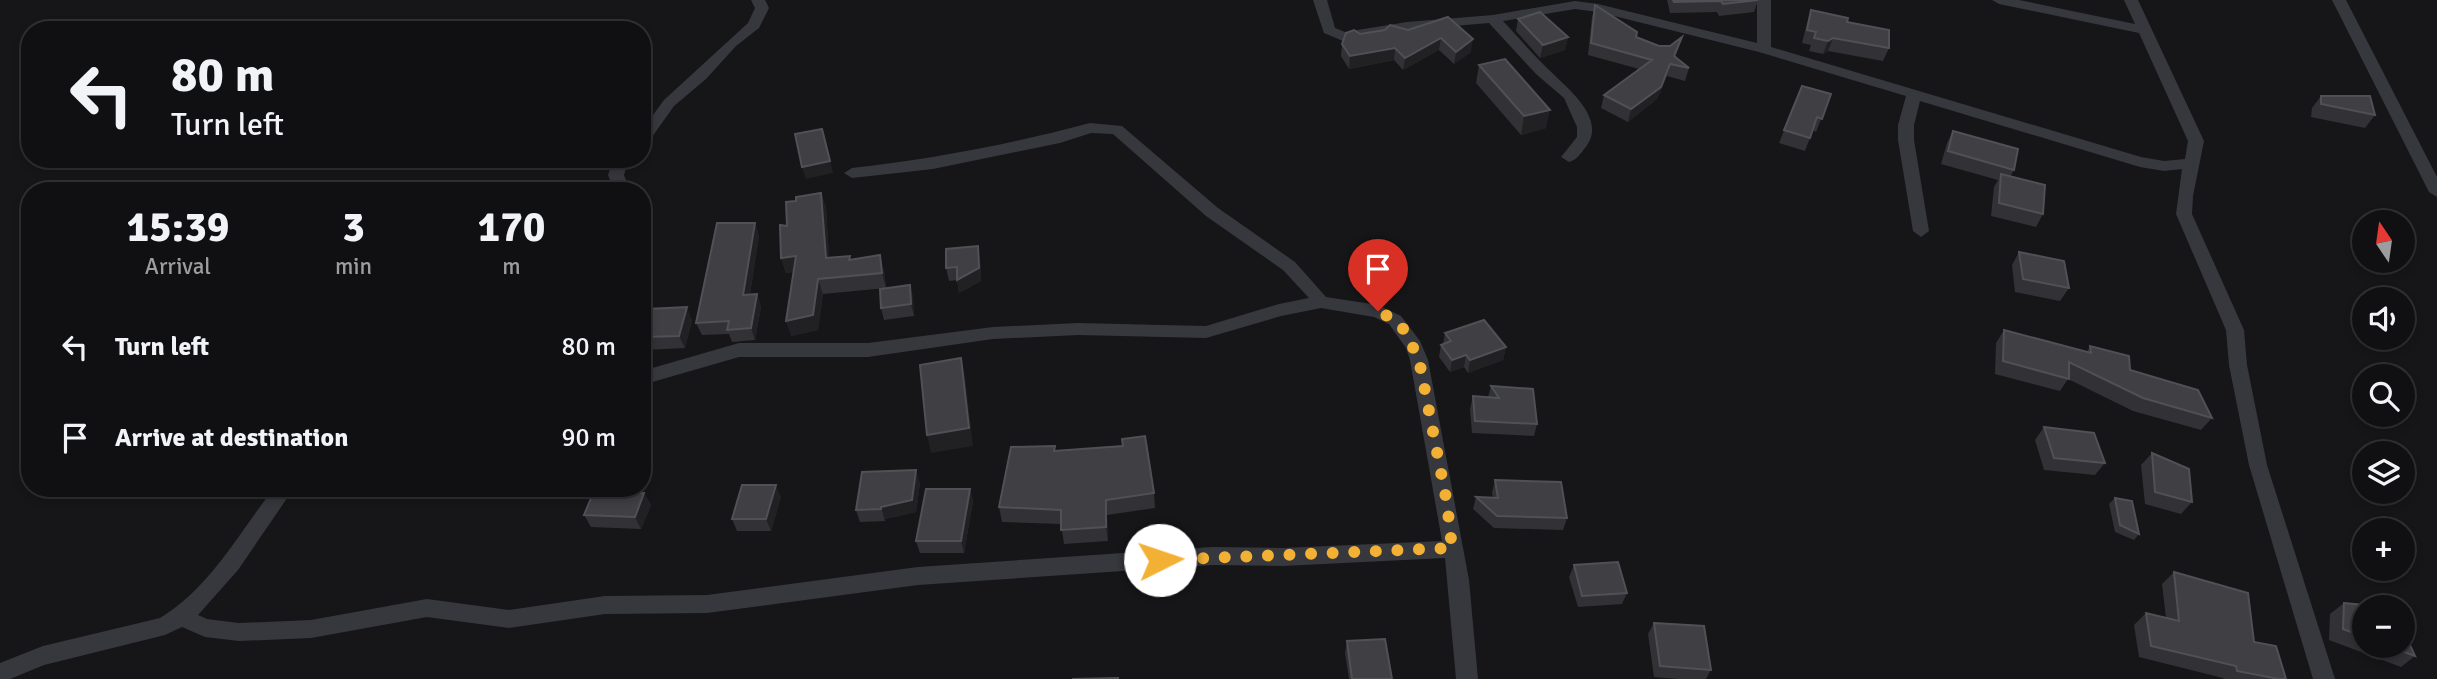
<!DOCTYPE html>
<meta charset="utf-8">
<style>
:root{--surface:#101012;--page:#19191b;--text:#f1f3f6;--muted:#9c9d9f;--line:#303032}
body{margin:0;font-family:Signika,sans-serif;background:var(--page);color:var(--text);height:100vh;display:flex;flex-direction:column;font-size:26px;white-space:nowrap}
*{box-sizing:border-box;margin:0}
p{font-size:23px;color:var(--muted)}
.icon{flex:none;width:38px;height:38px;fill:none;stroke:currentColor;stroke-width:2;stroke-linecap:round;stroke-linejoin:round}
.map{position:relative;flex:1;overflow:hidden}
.panel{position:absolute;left:21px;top:182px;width:630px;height:315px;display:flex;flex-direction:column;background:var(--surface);border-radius:28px;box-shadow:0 4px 10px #0003,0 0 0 2px var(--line)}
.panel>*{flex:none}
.guide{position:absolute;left:21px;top:21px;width:630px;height:147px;border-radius:28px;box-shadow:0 4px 10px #0003,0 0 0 2px var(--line);background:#101012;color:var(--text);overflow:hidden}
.needle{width:46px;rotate:347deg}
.buttons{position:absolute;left:2352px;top:210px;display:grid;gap:14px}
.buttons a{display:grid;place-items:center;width:63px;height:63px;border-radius:50%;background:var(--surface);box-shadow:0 4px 10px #0003,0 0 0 2px var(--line);font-size:35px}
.pin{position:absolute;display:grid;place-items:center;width:60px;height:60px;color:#fff;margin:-72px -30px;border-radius:50% 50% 50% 0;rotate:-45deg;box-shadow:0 0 7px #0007}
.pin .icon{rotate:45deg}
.me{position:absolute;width:77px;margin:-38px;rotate:86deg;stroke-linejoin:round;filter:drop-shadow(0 0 5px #0008)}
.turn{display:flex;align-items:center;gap:24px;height:147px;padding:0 35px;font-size:32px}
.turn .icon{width:91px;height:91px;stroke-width:2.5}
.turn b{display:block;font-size:49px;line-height:60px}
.eta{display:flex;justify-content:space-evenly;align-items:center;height:119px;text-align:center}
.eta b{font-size:42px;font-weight:700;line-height:49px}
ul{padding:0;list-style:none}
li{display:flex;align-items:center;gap:21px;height:91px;padding:0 35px}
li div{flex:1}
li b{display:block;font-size:26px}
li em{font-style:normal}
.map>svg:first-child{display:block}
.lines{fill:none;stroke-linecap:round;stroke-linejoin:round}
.minor{fill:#37383d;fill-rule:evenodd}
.wall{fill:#323236}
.shaded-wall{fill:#212124}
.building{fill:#3f3f44;stroke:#4f5156;stroke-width:2}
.route{stroke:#f2b134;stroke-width:12;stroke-dasharray:0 21.6}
</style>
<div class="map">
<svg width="2437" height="679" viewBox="0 0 2437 679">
<rect width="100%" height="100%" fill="#161618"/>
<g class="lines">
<!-- minor -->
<path class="minor" d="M751,0H765L769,8L759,28L736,46L706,79L674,106L647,144L642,146V130L664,100L748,23L755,8Z
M1313,0H1327L1335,28L1345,32L1407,22L1493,15L1575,1L1598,4L1757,43V0H1771V47L2141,157L2164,161L2185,159L2188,141L2139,33L1999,4L1992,0H2019L2135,24L2124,0H2138L2204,141L2193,196L2192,214L2244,330L2247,365L2267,465L2335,679H2313L2249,465L2229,365L2226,330L2176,214L2182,169L2164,171L2140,167L1920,101L1914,125V140L1929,231L1921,237L1913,231L1898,140V125L1906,96L1759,52L1598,12L1575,9L1503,21C1517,36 1530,51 1544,65C1563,85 1610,118 1585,148C1580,154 1577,160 1569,162L1561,157L1577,137V127L1564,98L1536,74L1489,23L1407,30L1343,41L1324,33Z
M2332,0H2346L2437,177V197L2429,192Z
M1090,123L1122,126L1218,208L1295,262L1326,297L1378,305L1401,316L1420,341L1428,360L1469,580L1478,679H1456L1445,558L1283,566L1212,565L918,585L707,613L605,614L509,628L427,617L311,638L239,641L205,637L182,627L165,635L44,665L10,679H0V663L43,646L160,618C211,587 238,534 274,488H294L238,570L198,615L207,619L239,623L311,620L427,599L509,610L605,596L707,595L918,567L1212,547L1283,548L1442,541L1410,360L1406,348L1389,324L1374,317L1321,308L1281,316L1206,338L1078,335L993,339L868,357H739L642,385V371L739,343H868L993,327L1078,323L1206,326L1279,304L1309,298L1283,270L1206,216L1113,134L1091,133L1060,143L933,169L852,178L844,173L852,168C933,159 1011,144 1090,123Z
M613,159H629L624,175L630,191H614L608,175Z"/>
</g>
<!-- wall -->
<path class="wall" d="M1667,0H1758L1754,12L1719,16L1717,12L1670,13Z
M1595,5L1636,37L1659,46L1678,49L1675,57L1689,68L1685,81L1667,76L1657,99L1628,122L1601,108L1604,95L1639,69L1588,55L1592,17Z
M1811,10L1847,22L1889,48L1883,61L1828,51L1823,54L1809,51L1811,45L1802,43L1807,23Z
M1448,17L1471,52L1454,64L1439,50L1403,70L1394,60L1349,69L1341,56L1342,44L1360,34L1408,30Z
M1518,19L1568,37L1565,50L1540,58L1516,31Z
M1479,65L1546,128L1521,135L1476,83Z
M1802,86L1831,94L1816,132L1813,130L1805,151L1779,143Z
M2321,96L2375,115L2365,128L2311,117L2312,108Z
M1953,131L2014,170L2010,177L2043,214L2036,227L1991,216L1994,187L1998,180L1941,164L1947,143Z
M821,193L826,208L829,258L851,259L884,270L886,288L823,294L818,330L791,336L793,272L786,273L781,258L787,226L796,201Z
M755,223L759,236L750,294H757L761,307L755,340L732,342L729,334L702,335L696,323Z
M978,246L980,259L981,281L959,293L957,280L949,281L946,268Z
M2019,252L2069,288L2060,301L2015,292L2012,265Z
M910,285L913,298L914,316L884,320L881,308Z
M692,320L685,348L644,350L642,346V324Z
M2004,330L2087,352L2090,346L2212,418L2201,430L2133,411L2068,379L2060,391L1995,374L1996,343Z
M1445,333L1506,347L1503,360L1468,373L1464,367L1450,372L1439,357L1441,345L1443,344Z
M1491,386L1537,424L1534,436L1472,433L1470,409L1473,396L1488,397Z
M2044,427L2105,463L2095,475L2044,470L2035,440Z
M1055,451L1154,493L1155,508L1107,515L1108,541L1064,544L1061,524L1002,522L999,507Z
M2152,453L2192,502L2181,514L2145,504L2141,465Z
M1495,480L1567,518L1563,530L1494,528L1473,509L1476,497L1493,498L1492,493Z
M920,483L916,512L885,519V521L860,522L856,510Z
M970,489L973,501L964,553H920L916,541Z
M644,493L651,505L641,529L591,527L584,515Z
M781,497L771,531H737L732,519Z
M2115,498L2139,534L2134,540L2115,532L2109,504Z
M1574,565L1627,593L1622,604L1578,607L1569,577Z
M2174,572L2254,642L2286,679H2224L2223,678L2139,657L2134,625L2146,613L2166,618L2162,584Z
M2344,603L2364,607V646H2403L2415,656L2401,667L2329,640L2330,614Z
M1654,623L1711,670L1706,679H1678L1654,677L1648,634Z
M1347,641L1392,679H1349L1345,653Z"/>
<!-- shaded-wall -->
<path class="shaded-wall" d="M1568,37L1565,50L1540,58L1543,45Z
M1441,38L1439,50L1403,70L1405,58Z
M1833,38L1828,51L1823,54L1828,41Z
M1473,39L1471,52L1454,64L1456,52Z
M1395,48L1394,60L1349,69L1350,56Z
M1670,64L1667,76L1657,99L1628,122L1631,109Z
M1550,110L1546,128L1521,135L1524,116Z
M826,141L833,173L806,179L802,167Z
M821,193L826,208L830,273L826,258Z
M755,223L759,236L748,308L743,295Z
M978,246L980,259L981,281L959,293L957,280Z
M880,255L884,270L886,288L882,273Z
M796,256L801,271L786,273L781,258Z
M818,279L823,294L818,330L791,336L786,321Z
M910,285L913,298L914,316L911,304Z
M757,294L761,307L755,340L751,328Z
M687,307L692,320L685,348L679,336Z
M1506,347L1503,360L1468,373L1470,360Z
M1466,355L1464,367L1450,372L1452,360Z
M961,358L965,376L973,446L931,453L927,435Z
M916,470L920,483L916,512L885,519V521L881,507Z
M776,485L781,497L771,531L766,519Z
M970,489L973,501L964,553L961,541Z
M644,493L651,505L641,529L635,517Z
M1106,500L1107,515L1108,541L1106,527Z"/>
<!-- building -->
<path class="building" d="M1673,0H1758L1723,4L1721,1L1674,2Z
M1595,5L1637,32L1636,37L1659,46H1670L1682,37L1674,56L1689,68L1670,64L1661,87L1631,109L1604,95L1652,60L1591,43Z
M1811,10L1848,18L1847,22L1889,30V48L1833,38L1828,41L1814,38L1816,32L1807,30Z
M1540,12L1568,37L1543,45L1518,19Z
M1448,17L1473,39L1456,52L1441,38L1405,58L1395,48L1350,56L1342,44L1346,33L1354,30L1360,34L1385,30L1390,25L1408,30Z
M1505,59L1550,110L1524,116L1479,65Z
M1802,86L1831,94L1822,119L1817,117L1810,138L1784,130Z
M2321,96H2370L2375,115L2321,104Z
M822,129L830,161L802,167L795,134Z
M1953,131L2018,149L2014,170L1948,151Z
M2001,174L2045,185L2043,214L1999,203Z
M821,193L826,258L850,256L849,260L880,255L882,273L818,279L813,315L786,321L796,256L781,258L780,225L787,226L786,202L796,201V197Z
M717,223H755L743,295L757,294L751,328L727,330L729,321L696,323Z
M978,246L979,268L957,280V267L946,268V249Z
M2019,252L2064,261L2069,288L2023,279Z
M910,285L911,304L881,308L880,289Z
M687,307L679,336L642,337V324L647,309Z
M1484,320L1506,347L1470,360L1466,355L1452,360L1441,345L1451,341L1445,333Z
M2004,330L2091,353L2090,346L2129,356L2130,370L2198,390L2212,418L2143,398L2069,362V379L2003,361Z
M961,358L969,428L927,435L920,365Z
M1491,386L1533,389L1537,424L1475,421L1473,396L1499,398Z
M2044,427L2094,433L2105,463L2054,458Z
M1145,436L1154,493L1106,500V527L1061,530V510L999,507L1011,447L1055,446L1054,451L1123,446L1122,439Z
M2152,453L2189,469L2192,502L2155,492Z
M916,470L912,500L881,507V509L856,510L862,472Z
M1495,480L1561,482L1567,518L1497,516L1476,497L1498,498Z
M742,485H776L766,519H732Z
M926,489H970L961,541H916Z
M594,491L644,493L635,517L584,515Z
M2115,498L2132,501L2139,534L2120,525Z
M1618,562L1627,593L1582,596L1574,565Z
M2174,572L2248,593L2254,642L2276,646L2286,679H2279L2237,671L2236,666L2151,646L2146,613L2179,621Z
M2344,603L2384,607H2364V637L2343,629Z
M1654,623L1704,626L1711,670L1660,666Z
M2403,630L2415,656L2388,646H2403Z
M1385,639L1392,679H1352L1347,641Z
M1118,678V679H1072Z"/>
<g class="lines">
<!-- route -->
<path class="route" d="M1160,560L1452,548L1447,503L1419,360L1405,331L1395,320L1378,311"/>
</g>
</svg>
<div class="buttons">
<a><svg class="needle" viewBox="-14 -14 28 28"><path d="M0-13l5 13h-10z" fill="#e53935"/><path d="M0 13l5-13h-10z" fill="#9c9d9f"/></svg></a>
<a><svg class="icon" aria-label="sound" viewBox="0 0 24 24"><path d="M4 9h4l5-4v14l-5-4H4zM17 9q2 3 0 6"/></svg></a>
<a><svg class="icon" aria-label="search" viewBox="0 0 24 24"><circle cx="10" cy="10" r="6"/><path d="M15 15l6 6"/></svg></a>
<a><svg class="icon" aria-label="layers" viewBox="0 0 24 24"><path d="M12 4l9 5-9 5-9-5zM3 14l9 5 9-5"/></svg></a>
<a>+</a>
<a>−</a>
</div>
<div class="pin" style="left:1378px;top:311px;background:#d93025"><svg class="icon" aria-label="arrive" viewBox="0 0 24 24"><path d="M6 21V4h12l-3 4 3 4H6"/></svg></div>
<svg class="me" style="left:1160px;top:560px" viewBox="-20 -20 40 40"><circle r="19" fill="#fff"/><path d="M0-13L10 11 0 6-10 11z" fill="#f2b134"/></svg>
<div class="guide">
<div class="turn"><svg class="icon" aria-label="left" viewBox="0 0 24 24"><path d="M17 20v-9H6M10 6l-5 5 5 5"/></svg><div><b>80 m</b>Turn left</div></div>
</div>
<section class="panel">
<div class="eta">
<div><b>15:39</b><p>Arrival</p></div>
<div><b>3</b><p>min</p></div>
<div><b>170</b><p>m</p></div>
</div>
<ul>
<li><svg class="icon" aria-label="left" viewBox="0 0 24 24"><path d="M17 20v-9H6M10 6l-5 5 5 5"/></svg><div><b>Turn left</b></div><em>80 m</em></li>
<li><svg class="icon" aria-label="arrive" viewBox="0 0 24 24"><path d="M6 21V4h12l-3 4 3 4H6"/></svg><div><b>Arrive at destination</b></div><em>90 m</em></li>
</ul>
</section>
</div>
